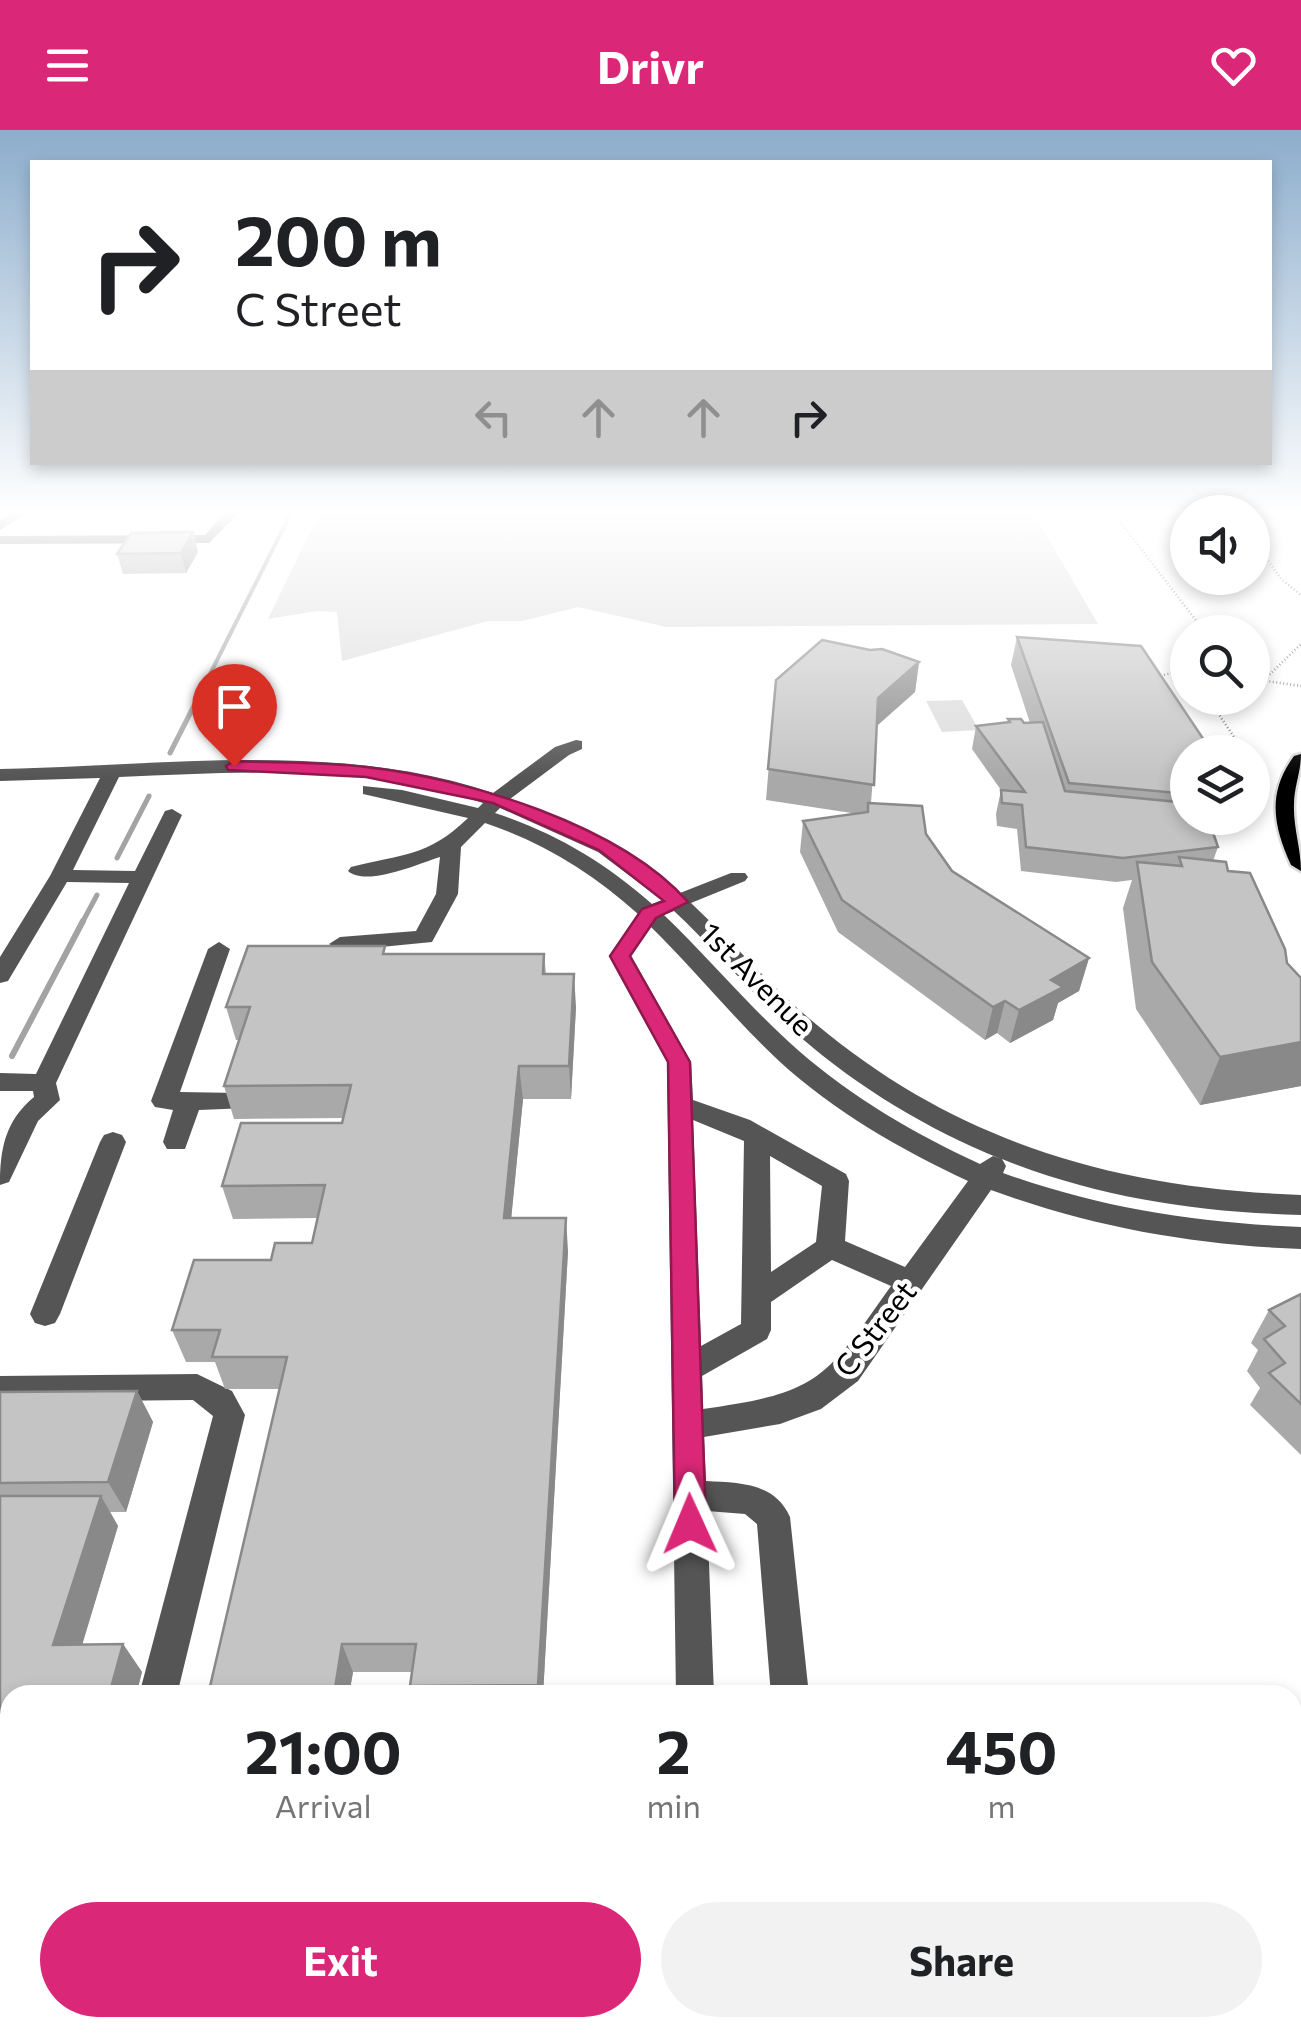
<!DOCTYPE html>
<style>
:root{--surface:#fff;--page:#f2f2f2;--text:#202124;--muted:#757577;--accent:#db2777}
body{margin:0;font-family:Commissioner,sans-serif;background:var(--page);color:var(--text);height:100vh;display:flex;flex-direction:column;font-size:38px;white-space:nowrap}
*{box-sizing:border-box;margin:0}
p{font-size:32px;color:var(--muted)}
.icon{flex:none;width:55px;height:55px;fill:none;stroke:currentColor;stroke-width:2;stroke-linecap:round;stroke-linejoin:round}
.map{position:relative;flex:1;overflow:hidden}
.panel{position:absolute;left:0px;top:1555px;width:1302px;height:352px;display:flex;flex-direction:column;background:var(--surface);border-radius:30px 30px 0 0;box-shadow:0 5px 15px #0003}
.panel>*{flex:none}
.banner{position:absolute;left:30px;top:30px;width:1242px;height:305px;border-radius:0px;box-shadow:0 5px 15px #0003;background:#fff;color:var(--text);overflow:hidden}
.tools{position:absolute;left:1170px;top:365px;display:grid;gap:20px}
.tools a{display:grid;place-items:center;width:100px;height:100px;border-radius:50%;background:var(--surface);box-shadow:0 5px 15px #0003;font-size:50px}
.pin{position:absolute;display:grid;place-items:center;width:85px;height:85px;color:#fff;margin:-102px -42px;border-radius:50% 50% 50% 0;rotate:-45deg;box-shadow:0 0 10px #0007}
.pin .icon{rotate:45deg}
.me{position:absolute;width:110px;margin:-55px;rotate:359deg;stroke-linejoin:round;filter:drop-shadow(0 0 8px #0008)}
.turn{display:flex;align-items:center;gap:35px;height:210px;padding:0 40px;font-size:45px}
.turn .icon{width:130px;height:130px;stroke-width:2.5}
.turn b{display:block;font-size:70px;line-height:85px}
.lanes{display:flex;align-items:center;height:95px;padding:0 40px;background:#0003;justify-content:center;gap:50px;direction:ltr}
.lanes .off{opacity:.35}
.eta{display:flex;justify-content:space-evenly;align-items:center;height:170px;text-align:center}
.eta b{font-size:60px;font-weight:700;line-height:70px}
.primary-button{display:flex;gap:20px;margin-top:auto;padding:20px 40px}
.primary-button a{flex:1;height:115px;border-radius:60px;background:var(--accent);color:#fff;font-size:40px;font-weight:700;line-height:115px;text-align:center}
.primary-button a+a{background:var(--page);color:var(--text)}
header{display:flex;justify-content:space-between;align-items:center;height:130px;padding:0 40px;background:var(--accent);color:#fff;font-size:45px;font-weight:700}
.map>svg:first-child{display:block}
.green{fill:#dcdcdc}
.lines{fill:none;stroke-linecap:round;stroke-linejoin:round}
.stream-far2{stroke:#a3a3a3;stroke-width:4}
.stream-far1{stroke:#a3a3a3;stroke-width:5}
.stream{stroke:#a3a3a3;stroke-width:6}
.major-casing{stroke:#dbdbdb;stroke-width:5}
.path{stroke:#777;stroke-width:2.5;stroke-dasharray:1 2.5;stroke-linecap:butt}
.minor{fill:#555;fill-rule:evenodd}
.major{fill:#000;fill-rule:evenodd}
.wall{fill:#a9a9a9}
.shaded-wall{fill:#898989}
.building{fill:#c4c4c4;stroke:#898989;stroke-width:2.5}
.route{fill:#db2777;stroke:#8e194d;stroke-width:2.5}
.labels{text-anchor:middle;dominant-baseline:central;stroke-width:9;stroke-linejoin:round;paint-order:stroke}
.street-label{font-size:30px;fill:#000;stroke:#fff}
</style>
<header><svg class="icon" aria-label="menu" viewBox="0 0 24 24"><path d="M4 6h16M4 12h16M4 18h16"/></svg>Drivr<svg class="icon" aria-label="heart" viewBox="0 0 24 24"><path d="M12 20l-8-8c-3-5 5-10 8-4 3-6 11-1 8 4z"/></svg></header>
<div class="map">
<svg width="1301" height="1906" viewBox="0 0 1301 1906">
<rect width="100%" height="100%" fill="#fff"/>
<!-- green -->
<path class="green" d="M320,381H1032L1098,494L667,497L578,477L522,491H488L342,531L337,482L317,481L268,489Z
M962,570L979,600L942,602L926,571Z"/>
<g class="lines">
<!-- stream-far2 -->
<path class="stream-far2" d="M200,564L292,381"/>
<!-- stream-far1 -->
<path class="stream-far1" d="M170,623L201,562
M117,728L149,666
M82,793L97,765"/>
<!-- stream -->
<path class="stream" d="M12,926L83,791"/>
<defs>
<path id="major" d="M1301,624C1301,642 1294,657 1294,674C1293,697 1301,718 1301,741L1291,735C1273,695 1267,663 1294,626Z"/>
</defs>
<!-- major casing -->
<use href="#major" class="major-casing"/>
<!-- path -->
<path class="path" d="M1112,381L1205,502
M1252,408L1281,449L1301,465
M1164,545L1188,539
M1252,549L1301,556
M1262,552L1301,514
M1208,568L1244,622
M1252,636L1266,658"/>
<!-- minor -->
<path class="minor" d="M14,381H31L0,400V390Z
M226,381H241L209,413L0,414V406L205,405Z
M576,610L582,611V619L569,625L510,669L613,713L680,763L731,743H745L748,747L745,751L691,773C734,813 772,858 817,895C960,1014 1117,1058 1301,1065V1085C1198,1082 1099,1068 1002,1029L1006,1036L1003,1043C1100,1078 1197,1093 1301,1097V1119C1193,1115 1092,1097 991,1060L858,1251L821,1279L780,1294L704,1307L706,1351C739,1353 774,1352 790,1387L809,1565H771L757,1394L745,1384L707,1381L714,1565H676L667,932L609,826L638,784C593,743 542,712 485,693L461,717L458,764L432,812L340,821L329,814L340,807L416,801L436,764L440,727C418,734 366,757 348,741L351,737C402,724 428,727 468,688L363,664V656L402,660L478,678L483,673C369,633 238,642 119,647L73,740L135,741L165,681L172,679L182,685L56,953L60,970L38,991L9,1052L0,1055C0,1019 5,991 34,967L33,961H0V943L36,944L129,753L67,752L8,851L0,853V827L50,746L100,648L0,651V639C161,636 338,610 493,663L555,617ZM500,678L598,722L662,770L652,774C606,733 554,702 495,683ZM674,781C717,821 754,867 799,906C859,958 927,999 1001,1029L993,1026L980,1034C915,1004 853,968 799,921C751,879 710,829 664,785ZM651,797C695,840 734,889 779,931C835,982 900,1019 968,1051L905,1137L845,1111L849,1051L846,1044L750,990L693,970L691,932L631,826ZM693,990L744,1011L741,1194L701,1216ZM770,1026L822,1056L816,1112L771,1142ZM832,1130L891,1156C825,1249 820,1263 703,1279L702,1246L767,1209L771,1200V1172Z
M219,812L230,819L180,962L239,963L248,966L252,972L248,978L199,980L185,1019H167L163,1012L173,980L155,977L151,971L208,819Z
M113,1002L122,1005L126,1012L60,1184L55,1193L45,1196L35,1193L30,1184L100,1012L104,1005Z
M197,1244L232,1261L245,1285L177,1565H139L213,1286L193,1270L0,1272V1246Z
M95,1898H139L137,1906H93Z
M665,1898H709V1906H665Z"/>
<!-- major -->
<use href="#major" class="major"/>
</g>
<!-- wall -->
<path class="wall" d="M198,422L186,443L123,444L117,424Z
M1017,507L1188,622V688H1236L1232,701L1212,699L1218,717L1213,731L1228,741L1287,833L1301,848V956L1200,975L1136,879L1123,778L1132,750L1116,752L1021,741L1017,699L997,696L996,684L1001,660L972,619L976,596L1008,592V589L1024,593H1030L1011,535Z
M919,532L915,562L877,596L871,673L926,704L952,741L1089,828L1079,861L1058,873L1053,890L1010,913L997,903L985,910L838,802L800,722L803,691L858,684L766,670L776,550Z
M386,824H544L546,844L576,877L571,969H523L511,1088L568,1121L543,1565H413L410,1556L412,1542H353L349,1565L280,1259H225L215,1232H186L172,1200L271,1130L312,1113L317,1088L233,1089L222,1056L342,993L343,988L234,989L224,956L239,910H236L226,877Z
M1301,1164V1325L1250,1275L1260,1258L1247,1241L1258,1220L1251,1213L1269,1180Z
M137,1261L153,1292L126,1382H110L118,1396L82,1514H123L142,1542L136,1565H10V1745L0,1776V1262Z"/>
<!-- shaded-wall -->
<path class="shaded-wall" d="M193,402L198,422L186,443L181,423Z
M919,532L915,562L874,598L878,568Z
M1089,828L1079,861L1058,873L1053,890L1010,913L1019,880L1051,850Z
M574,844L576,877L571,969L569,936Z
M1005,871L997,903L985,910L993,877Z
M1301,912V956L1200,975L1220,927Z
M519,936L523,969L508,1121L504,1088Z
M566,1088L568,1121L543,1565H540L538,1555Z
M137,1261L153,1292L126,1382L108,1352Z
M101,1366L118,1396L74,1542L53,1515Z
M123,1514L142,1542L136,1565H109Z
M342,1514L353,1542L349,1565H334Z
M0,1690L10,1699V1745L0,1776Z"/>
<!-- building -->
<path class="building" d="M193,402L181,423L117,424L131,403Z
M1017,507L1141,516L1212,622H1188V664L1069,653Z
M822,510L870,520L882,519L919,532L878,568L874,655L768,639L776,550Z
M1008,589H1021L1024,593L1043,592L1065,661L1188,673V688H1208L1218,717L1123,728L1026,717L1022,675L1002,673L1001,660L1025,662L976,596L1010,592Z
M868,673L922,676L926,704L952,741L1089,828L1051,850L1063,857L1019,880L1005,871L993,877L842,770L803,691L868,682Z
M1179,727L1226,732L1228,741L1250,743L1285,819L1287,833L1301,848V912L1220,927L1152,832L1137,732L1182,736Z
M248,816H385L383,824H544L543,844H574L569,936H519L504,1088H566L538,1555L410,1556L416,1514H342L334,1565H208L287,1227H212L220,1200H172L194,1130H271L275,1113H312L325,1055L222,1056L241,993H342L351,955L224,956L250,877H226Z
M1301,1164V1274L1269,1243L1285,1233L1264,1209L1285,1196L1269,1180Z
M137,1261L108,1352L0,1353V1262Z
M0,1366H101L53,1515L123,1514L109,1565H10V1686H0Z"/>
<!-- sky -->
<linearGradient id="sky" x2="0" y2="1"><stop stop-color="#8cadcc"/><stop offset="0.59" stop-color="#fff"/><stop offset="1" stop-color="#fff" stop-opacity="0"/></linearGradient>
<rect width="1301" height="648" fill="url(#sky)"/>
<!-- route -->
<path class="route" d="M234,631C278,633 322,632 366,637C465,648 621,695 688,772L656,788L630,826L690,932L706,1394L701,1405L690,1409L680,1405L675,1394L668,932L610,826L642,779L664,771L599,720L493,673L366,647L228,640L226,636Z"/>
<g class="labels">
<!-- street labels -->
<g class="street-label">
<text transform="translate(758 848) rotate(45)">1st Avenue</text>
<text transform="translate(874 1198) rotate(-52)">C Street</text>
</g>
</g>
</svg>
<div class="tools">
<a><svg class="icon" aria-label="sound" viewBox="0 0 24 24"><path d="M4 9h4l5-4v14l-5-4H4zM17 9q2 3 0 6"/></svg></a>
<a><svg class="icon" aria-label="search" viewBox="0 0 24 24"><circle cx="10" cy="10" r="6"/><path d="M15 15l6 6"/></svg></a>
<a><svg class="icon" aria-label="layers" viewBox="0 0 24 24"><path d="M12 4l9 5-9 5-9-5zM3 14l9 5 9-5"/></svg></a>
</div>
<div class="pin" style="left:234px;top:636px;background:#d93025"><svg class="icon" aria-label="arrive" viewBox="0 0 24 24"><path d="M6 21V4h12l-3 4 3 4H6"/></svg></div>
<svg class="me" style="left:690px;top:1394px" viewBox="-20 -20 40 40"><path d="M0-17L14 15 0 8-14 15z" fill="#db2777" stroke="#fff" stroke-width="4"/></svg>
<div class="banner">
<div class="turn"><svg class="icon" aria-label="right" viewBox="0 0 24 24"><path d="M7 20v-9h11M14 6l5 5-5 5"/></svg><div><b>200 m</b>C Street</div></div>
<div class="lanes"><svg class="icon off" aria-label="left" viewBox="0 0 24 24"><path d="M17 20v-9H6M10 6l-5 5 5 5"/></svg><svg class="icon off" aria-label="ahead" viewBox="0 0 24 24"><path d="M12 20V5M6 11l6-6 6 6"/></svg><svg class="icon off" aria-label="ahead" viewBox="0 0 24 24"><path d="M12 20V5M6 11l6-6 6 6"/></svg><svg class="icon" aria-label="right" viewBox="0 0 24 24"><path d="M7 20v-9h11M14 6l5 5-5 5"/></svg></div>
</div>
<section class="panel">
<div class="eta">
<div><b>21:00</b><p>Arrival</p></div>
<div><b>2</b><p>min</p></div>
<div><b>450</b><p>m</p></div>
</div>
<div class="primary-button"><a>Exit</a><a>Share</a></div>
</section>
</div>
